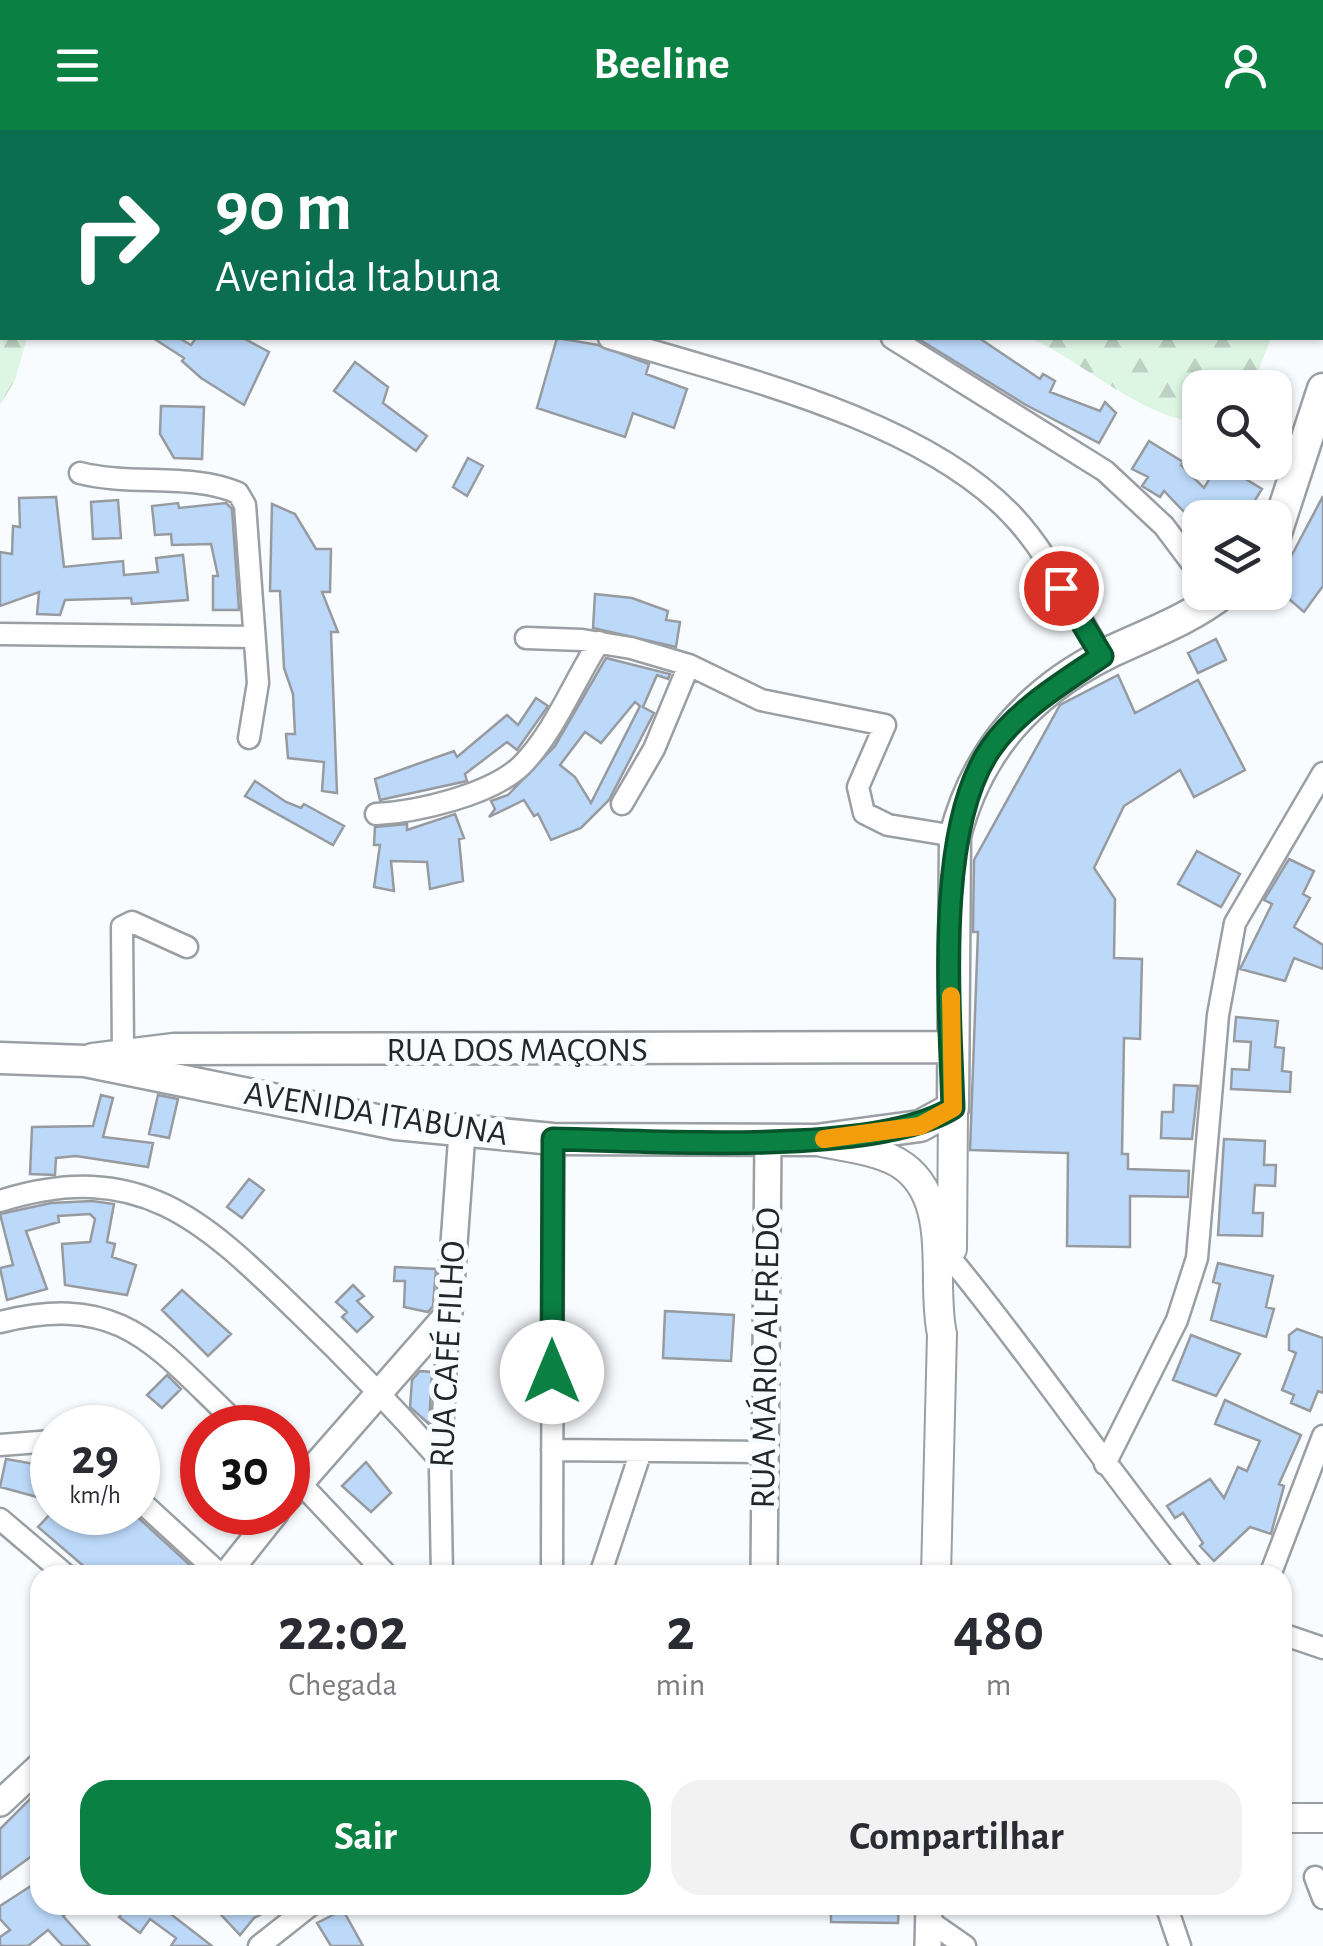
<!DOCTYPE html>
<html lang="pt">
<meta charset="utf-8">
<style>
:root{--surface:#fff;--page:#f2f2f3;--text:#2b2b33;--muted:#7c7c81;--accent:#0b8043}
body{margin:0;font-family:"Alegreya Sans",sans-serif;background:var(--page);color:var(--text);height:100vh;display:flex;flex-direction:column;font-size:38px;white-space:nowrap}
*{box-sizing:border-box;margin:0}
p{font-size:32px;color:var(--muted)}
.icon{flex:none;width:55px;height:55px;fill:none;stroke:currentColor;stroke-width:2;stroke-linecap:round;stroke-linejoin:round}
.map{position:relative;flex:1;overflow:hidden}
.sheet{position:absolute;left:30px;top:1435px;width:1262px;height:350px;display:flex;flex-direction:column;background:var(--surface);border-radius:30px;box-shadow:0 2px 8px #0004}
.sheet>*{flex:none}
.hud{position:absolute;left:0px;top:0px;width:1325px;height:210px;box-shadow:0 2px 8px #0004;background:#0b6e4f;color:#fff;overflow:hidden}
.buttons{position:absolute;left:1182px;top:240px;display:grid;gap:20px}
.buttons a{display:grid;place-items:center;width:110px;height:110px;border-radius:20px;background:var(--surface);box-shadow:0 2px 8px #0004;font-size:50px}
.speed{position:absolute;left:30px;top:1275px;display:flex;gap:20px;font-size:50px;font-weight:700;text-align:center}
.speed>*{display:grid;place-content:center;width:130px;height:130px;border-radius:50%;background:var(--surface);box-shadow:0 2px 8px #0004;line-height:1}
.speed small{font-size:25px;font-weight:400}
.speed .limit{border:15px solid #d22;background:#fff;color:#111}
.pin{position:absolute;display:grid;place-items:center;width:85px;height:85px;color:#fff;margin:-42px;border:5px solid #fff;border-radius:50%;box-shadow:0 2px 10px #0007}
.me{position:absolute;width:110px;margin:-55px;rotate:0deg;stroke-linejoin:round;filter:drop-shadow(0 0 8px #0008)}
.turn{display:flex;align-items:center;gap:35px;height:210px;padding:0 50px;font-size:45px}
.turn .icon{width:130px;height:130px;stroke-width:2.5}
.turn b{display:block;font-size:70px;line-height:85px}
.eta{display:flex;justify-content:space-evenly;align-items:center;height:170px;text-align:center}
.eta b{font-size:60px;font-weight:600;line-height:70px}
.primary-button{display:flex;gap:20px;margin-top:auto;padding:20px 50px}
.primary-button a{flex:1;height:115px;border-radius:30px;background:var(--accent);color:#fff;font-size:40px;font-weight:600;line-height:115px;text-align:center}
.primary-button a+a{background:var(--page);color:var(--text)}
header{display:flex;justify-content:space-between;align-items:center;height:130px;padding:0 50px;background:var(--accent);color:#fff;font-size:45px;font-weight:600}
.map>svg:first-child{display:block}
.forest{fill:url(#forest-firs)}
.building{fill:#bcd9fa;stroke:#979ba0;stroke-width:2.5;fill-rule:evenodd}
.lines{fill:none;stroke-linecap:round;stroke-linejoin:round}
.minor-casing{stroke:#9b9fa4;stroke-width:25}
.tertiary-casing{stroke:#9b9fa4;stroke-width:30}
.secondary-casing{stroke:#9b9fa4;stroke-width:32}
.primary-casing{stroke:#9b9fa4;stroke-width:35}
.minor{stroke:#fff;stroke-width:20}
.tertiary{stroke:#fff;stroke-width:25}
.secondary{stroke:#fff;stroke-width:28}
.primary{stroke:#fff;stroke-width:30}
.route-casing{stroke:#07532c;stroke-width:25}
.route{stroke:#0b8043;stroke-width:18}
.slow{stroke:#f59e0b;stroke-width:18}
.labels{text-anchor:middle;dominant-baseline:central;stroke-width:10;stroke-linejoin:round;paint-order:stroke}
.street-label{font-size:35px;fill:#242628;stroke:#f9fcff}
</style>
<header><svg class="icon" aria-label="menu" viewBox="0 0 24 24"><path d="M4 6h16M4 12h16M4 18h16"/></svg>Beeline<svg class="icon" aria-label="person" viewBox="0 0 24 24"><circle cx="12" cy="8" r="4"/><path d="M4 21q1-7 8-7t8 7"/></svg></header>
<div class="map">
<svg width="1323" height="1816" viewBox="0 0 1323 1816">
<defs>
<pattern id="forest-firs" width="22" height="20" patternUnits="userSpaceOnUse" patternTransform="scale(2.5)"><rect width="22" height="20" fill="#ddf5e3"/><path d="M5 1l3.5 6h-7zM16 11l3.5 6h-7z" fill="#bed2c3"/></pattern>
</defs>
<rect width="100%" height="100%" fill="#f9fcff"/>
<!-- forest -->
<path class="forest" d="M0,0H127L2,2V208H27L15,250L0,275Z
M833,0H1323V7L1322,2Z
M1030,208H1271L1252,257L1200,258V293C1138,286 1086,233 1030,208Z"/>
<!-- building -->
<path class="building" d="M153,208H179L191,215L196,208H243L269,222L244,275L201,248L182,231L184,228Z
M557,208L598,215L649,234L646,244L687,259L674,298L633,283L625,307L537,278Z
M917,208H979L1040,249L1043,244L1055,251L1050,262L1100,281L1105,272L1116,283L1099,313L1026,275Z
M355,232L388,257L383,273L427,306L416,321L334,261Z
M161,276L204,277L202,329L174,328L160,304Z
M1149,311L1183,332L1181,335L1204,358L1219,333L1262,359L1244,388H1200V412L1183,392L1187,385L1164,361L1160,367L1142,356L1148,347L1132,339Z
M468,328L483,336L467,366L453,357Z
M1323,366V456L1304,482L1275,457Z
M56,367L64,437L123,431L124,445L158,442L156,428L183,425L188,470L132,474L131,468L65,470L60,485L37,484L39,462L0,476V422L12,424L13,396L20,397L19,368Z
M118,370L121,408L93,409L91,372Z
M178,373L179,378L226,373L232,379L239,480H213V446H218L211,414L172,415L171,404L155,405L152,376Z
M272,374L295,384L316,419H331L330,462H322L338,502H331L337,663L322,661L324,632L288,628L286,604H295L293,564L284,538L280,461H270Z
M595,464L632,468L668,481L666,490L680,492L676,517L593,498Z
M1216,509L1226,530L1198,543L1188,523Z
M606,528L670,544L668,549L657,545L643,577L654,583L609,670L581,698L551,710L538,684L534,686L524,670L489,687L495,679L491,671L508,665L555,616ZM635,572L640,576L591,673L575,647L560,635L585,602L601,613Z
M1118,545L1135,583L1198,550L1245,640L1194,667L1180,640L1124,676L1094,738L1115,769L1114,828L1142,829L1140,909L1124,908L1122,1024H1128V1039L1189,1041L1188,1067L1130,1066V1117L1067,1116L1068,1023L970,1020L978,802H973L974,730L1060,575Z
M536,568L548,576L517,620L507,612L465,644L467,651L380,670L375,649L454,621L457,627L507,585L518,595Z
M255,651L286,672L301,678L304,674L344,696L333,715L245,666Z
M455,684L464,708L459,709L463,751L430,759L427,732L391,731L394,761L374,757L380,715H374L375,697L407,694V700Z
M1197,721L1240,744L1221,777L1178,754Z
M1289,729L1314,741L1303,764L1310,768L1294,797L1323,815V839L1294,828L1285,851L1240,839L1272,774L1264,770Z
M1236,887L1278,891L1275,917L1284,918L1282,941L1291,942L1290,962L1231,959L1232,939L1249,940L1251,912L1234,911Z
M1174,955L1198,956L1192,1009L1161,1008L1162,982H1173Z
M101,965L113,968L103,1007L153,1013L148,1037L76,1026L56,1028L55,1045L30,1044L32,997L93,996Z
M158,965L178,969L169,1008L149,1004Z
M1224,1009L1265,1011L1264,1035H1276L1275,1056L1255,1055L1253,1083H1263L1262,1106L1218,1105Z
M249,1049L264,1060L242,1088L227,1077Z
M92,1071L114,1074L107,1112L115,1114L112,1127L136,1135L127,1165L65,1155L62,1114L90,1112L95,1089L90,1084L58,1086L59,1092L26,1101L47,1159L7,1170L0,1138L13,1135L0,1084L51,1073Z
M1218,1133L1273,1146L1266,1177L1274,1179L1266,1207L1211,1190L1220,1154L1213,1152Z
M395,1137L436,1139L433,1176L428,1182L404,1177L405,1151H394Z
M353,1155L364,1166L357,1171L373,1187L357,1202L342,1187L347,1182L336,1172Z
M182,1160L231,1204L208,1226L162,1180Z
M665,1181L734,1185L731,1231L663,1228Z
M1297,1199L1323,1208V1263L1318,1261L1310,1281L1291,1273L1294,1265L1282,1260L1296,1223L1289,1220V1205Z
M1191,1205L1240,1224L1216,1266L1173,1250Z
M420,1241L432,1242L429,1294L410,1277L412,1250Z
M167,1245L181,1259L162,1278L147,1265Z
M1225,1270L1301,1305L1279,1354L1284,1356L1271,1404L1250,1397L1214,1431L1200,1416L1203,1413L1183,1383L1175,1388L1167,1376L1210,1349L1224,1368L1238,1337L1247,1341L1260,1311L1215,1294Z
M6,1329L52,1337V1371L0,1357Z
M366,1332L391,1363L371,1382L342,1356Z
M52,1382H132L191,1436L182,1445H94L38,1397Z
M40,1659V1720L0,1749V1699Z
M40,1750V1775H77L63,1786L90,1816H63L48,1800L28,1816H0V1807L10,1800L0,1789V1776Z
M129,1775H159L212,1816H171L176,1808L150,1789L140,1803L119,1787Z
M212,1775H280L254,1788L240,1805Z
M831,1775H899L898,1793L831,1792Z
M343,1780L363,1816H331L317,1793Z"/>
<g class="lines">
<defs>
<path id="minor" d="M609,208C734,246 919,288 1011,384C1049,423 1074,480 1103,526
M892,208L1105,341L1164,396L1200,444
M80,343C131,356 193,343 238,363L245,375L258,553L249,608
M0,504L254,507
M526,508L582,510L631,518L689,535L761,570L885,595L858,657L864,683L888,695L955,706
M622,674L654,619L689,535
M376,684C417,682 490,665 521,636C554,603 574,551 599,512
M123,922L122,797L132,792L187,817
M0,1071C140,1027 204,1091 298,1182C348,1230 395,1279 441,1331
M952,1130C1036,1232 1109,1342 1193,1445
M0,1192C125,1161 157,1219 242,1298
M0,1315L52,1311
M552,1320L765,1322
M1105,1334L1177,1190L1197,1128L1218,885L1235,793L1323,643
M288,1340L387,1445
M138,1369L221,1445
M0,1389L66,1445
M442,1445L440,1338L449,1183
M552,1445L553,1009
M600,1445L641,1321
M1270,1445L1323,1306
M1282,1504L1323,1518
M1315,1747L1323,1768
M1166,1775L1180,1816
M929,1791L965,1816
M259,1816L311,1775"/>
<path id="tertiary" d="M288,1367L449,1183L462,1003
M226,1445L276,1382
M764,1445L768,1010
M0,1673L40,1636
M928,1816L929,1775"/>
<path id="secondary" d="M822,1012C846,1017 875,1020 897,1032C955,1065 930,1150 942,1204L936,1445
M952,1119L953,978
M1282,1688H1323"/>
<path id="primary" d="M1275,406L1323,259
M0,928L85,931L396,994L553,1009L816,1010L920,996L953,978L955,706C977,621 1029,562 1108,523C1146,505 1191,489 1224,462
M93,929L174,919L951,917"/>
</defs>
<!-- minor casing -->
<use href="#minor" class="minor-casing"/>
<!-- tertiary casing -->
<use href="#tertiary" class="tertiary-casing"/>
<!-- secondary casing -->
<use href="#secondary" class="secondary-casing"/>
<!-- primary casing -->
<use href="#primary" class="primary-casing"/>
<!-- minor -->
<use href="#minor" class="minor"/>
<!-- tertiary -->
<use href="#tertiary" class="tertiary"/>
<!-- secondary -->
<use href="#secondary" class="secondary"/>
<!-- primary -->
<use href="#primary" class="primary"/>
</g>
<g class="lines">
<defs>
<path id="route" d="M552,1242L553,1009C651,1010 874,1027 953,978C950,880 934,699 991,618C1018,579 1064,552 1102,526L1061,458"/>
</defs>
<!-- route casing -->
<use href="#route" class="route-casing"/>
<!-- route -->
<use href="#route" class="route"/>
<!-- slow -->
<path class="slow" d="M824,1009L920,996L953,978L951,866"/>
</g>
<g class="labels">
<!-- street labels -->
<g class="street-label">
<text x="517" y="920">RUA DOS MAÇONS</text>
<text transform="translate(376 984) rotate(9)">AVENIDA ITABUNA</text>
<text transform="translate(448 1224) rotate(-87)">RUA CAFÉ FILHO</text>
<text transform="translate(766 1228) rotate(-89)">RUA MÁRIO ALFREDO</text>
</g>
</g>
</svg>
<div class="buttons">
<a><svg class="icon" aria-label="search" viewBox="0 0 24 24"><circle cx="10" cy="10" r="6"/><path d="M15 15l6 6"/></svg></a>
<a><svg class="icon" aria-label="layers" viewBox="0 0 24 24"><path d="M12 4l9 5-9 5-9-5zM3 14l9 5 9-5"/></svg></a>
</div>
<div class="speed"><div>29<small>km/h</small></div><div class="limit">30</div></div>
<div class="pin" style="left:1061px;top:458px;background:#d93025"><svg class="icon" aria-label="arrive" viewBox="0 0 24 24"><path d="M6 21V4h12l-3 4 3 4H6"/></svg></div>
<svg class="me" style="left:552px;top:1242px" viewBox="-20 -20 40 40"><circle r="19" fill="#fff"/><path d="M0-13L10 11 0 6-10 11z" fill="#0b8043"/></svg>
<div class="hud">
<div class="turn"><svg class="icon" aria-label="right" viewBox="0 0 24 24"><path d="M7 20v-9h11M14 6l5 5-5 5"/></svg><div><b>90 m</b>Avenida Itabuna</div></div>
</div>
<section class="sheet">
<div class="eta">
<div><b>22:02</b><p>Chegada</p></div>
<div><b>2</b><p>min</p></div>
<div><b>480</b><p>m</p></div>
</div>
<div class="primary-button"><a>Sair</a><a>Compartilhar</a></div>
</section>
</div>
